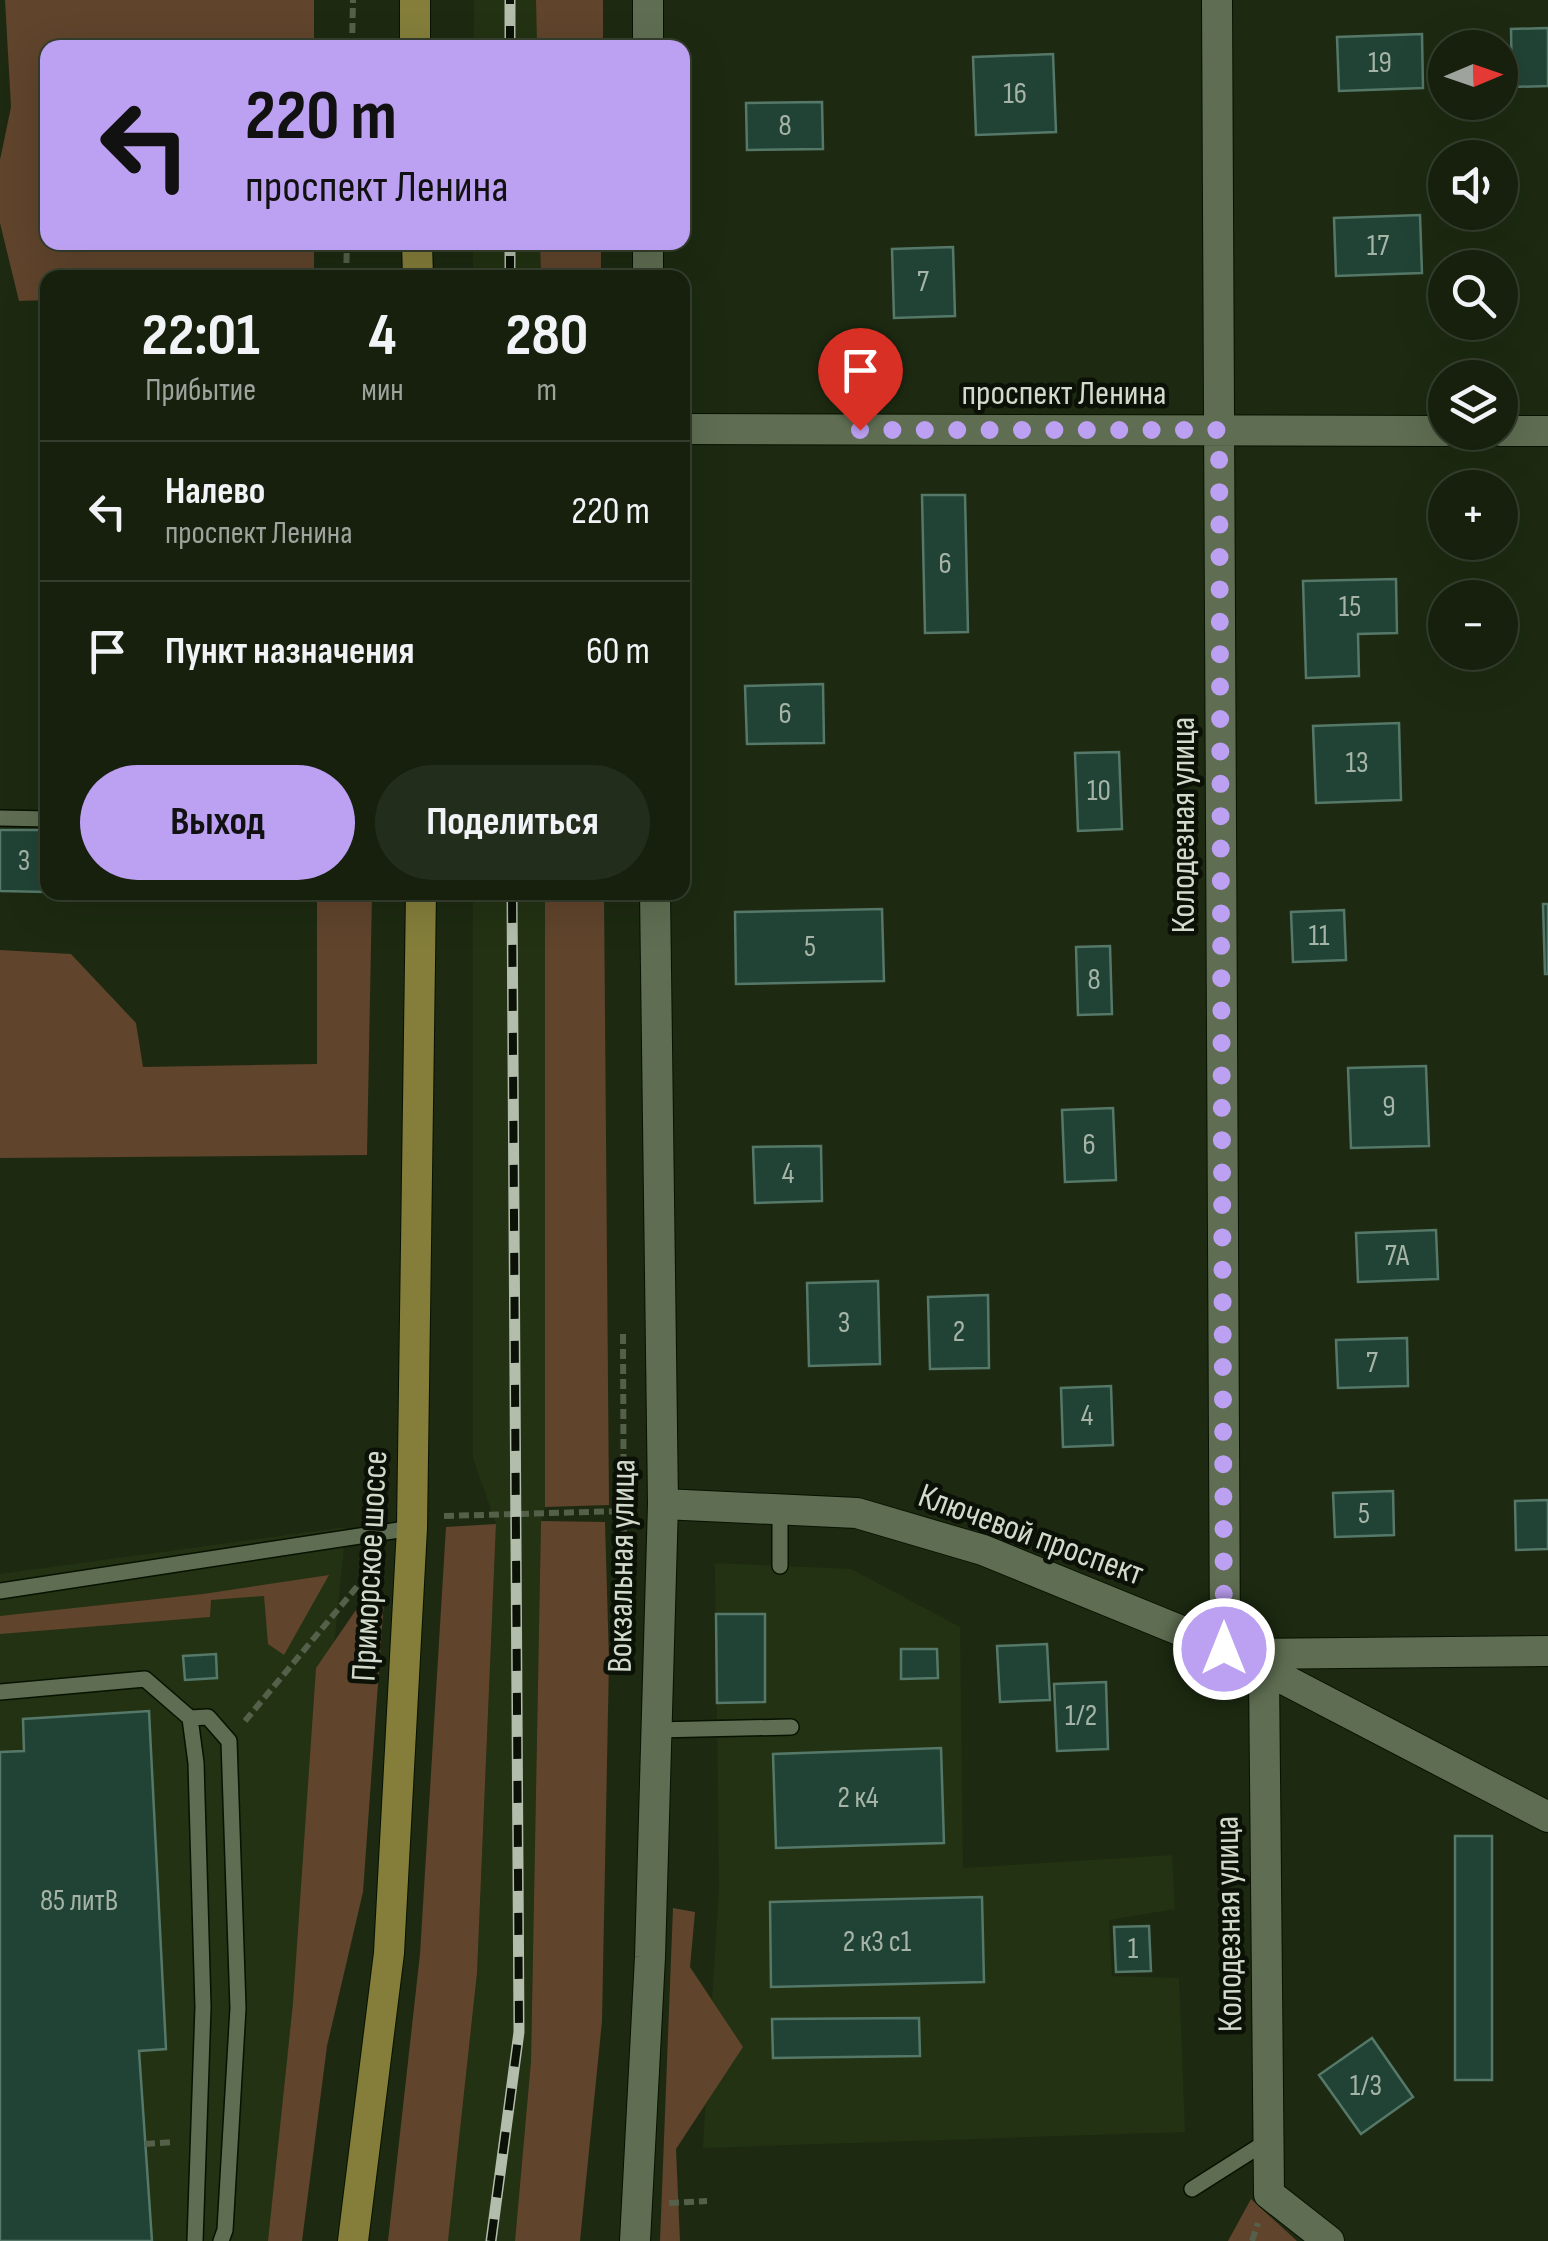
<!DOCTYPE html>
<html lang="ru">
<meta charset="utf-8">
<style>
:root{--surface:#16200d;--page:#232d1b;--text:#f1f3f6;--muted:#9ea39d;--line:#353e2e;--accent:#bca0f2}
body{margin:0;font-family:"Sofia Sans Condensed",sans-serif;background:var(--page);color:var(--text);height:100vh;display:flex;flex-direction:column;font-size:38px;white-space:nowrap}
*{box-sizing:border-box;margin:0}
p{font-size:32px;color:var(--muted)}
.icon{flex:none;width:55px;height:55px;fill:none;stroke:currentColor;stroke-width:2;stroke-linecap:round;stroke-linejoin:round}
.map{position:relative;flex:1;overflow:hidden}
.drawer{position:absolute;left:40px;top:270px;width:650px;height:630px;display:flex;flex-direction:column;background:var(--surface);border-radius:20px;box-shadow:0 10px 40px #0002,0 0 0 2px var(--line)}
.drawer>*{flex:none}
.hud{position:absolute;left:40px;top:40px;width:650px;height:210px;border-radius:20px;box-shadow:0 10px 40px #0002,0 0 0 2px var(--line);background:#bca0f2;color:#111;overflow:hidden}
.needle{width:65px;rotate:88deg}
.fabs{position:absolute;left:1428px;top:30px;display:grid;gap:20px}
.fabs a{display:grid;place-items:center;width:90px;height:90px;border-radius:50%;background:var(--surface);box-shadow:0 10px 40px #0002,0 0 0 2px var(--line);font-size:50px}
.pin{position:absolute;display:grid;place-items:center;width:85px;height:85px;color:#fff;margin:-102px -42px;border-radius:50% 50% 50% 0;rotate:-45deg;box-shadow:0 0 10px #0007}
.pin .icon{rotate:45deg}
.me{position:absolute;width:110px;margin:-55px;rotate:0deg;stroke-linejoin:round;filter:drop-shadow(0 0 8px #0008)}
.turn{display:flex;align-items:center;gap:35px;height:210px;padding:0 40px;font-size:45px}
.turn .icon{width:130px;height:130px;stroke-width:2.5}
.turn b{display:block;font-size:70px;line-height:85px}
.eta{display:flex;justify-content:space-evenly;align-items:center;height:170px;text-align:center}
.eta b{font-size:60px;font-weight:700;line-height:70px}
.button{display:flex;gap:20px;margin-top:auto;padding:20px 40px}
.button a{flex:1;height:115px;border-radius:60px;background:var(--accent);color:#111;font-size:40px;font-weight:700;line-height:115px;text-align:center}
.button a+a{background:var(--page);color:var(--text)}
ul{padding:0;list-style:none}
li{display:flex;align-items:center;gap:30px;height:140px;padding:0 40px;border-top:2px solid var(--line)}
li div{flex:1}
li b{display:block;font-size:38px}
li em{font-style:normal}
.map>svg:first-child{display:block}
.built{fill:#223212}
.green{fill:#60442c}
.building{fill:#214336;stroke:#557869;stroke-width:2.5}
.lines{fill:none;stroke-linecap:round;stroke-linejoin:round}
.lane-casing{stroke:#071200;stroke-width:18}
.street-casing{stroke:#071200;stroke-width:32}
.primary-casing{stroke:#071200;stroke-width:32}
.path{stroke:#54604a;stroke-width:6;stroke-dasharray:10 5;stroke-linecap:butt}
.lane{stroke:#5f6e52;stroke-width:15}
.street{stroke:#5f6e52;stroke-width:30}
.primary{stroke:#847e3a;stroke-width:30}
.rail-casing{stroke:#b3bdac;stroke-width:11}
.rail{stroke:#0b1106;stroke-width:8;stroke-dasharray:22;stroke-linecap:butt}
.route{stroke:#bca0f2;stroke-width:18;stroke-dasharray:0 32.4}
.labels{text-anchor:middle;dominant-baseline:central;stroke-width:9;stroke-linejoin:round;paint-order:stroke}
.number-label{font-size:30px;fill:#a5b4a6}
.street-label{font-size:35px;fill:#d1dacb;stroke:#0b1106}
</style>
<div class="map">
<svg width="1548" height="2241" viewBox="0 0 1548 2241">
<rect width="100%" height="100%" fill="#1d2a11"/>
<!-- built -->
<path class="built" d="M474,0H536L537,47L474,48Z
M473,243H540L541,277L473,278Z
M473,893H545V1507L541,1521L531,2061L515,2241H448L477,1973L496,1524L473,1458Z
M346,1527L274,2241H0V1574Z
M715,1563L851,1569L960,1627L963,1868L1172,1855L1175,1909L1109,1920L1112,1976L1179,1978L1185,2132L703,2148L719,1889Z"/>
<!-- green -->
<path class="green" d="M5,0H314V47L48,48V242L314,243V277L48,278L47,300L19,301L0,223V160L11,107Z
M536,0H603V47H537Z
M540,243H601V277H541Z
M317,893H372L367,1155L0,1158V950L71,954L136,1023L143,1067L317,1064Z
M545,893H604L609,1505L545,1507Z
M541,1521L605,1522L609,1660L602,2021L580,2241H515L531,2061Z
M496,1524L477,1973L448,2241H388L420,1954L446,1527Z
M329,1575L284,1655L268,1644L264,1596L211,1600L210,1617L0,1634V1616L203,1594Z
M369,1591L378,1594L384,1600L363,1892L327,2046L302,2241H268L293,2003L316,1668Z
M673,1908L695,1912L690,1967L743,2047L676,2149L680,2241H660Z
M1251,2199L1297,2241H1228Z"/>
<!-- building -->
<path class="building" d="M1548,28V86L1512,87L1511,29Z
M1422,34L1423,88L1339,91L1337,37Z
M1053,54L1056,132L976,135L973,57Z
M822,102L823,149L747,150L746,103Z
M1420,215L1422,273L1336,276L1334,218Z
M953,247L955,316L894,318L892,249Z
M922,495H965L968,632L925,633Z
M1396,579L1397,633L1358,634L1359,676L1306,678L1303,581Z
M823,684L824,743L747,744L745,686Z
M1399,723L1401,800L1316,803L1313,726Z
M1119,752L1122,829L1078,831L1075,753Z
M0,830H48V892L0,891Z
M1543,904H1548V974H1545Z
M882,909L884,981L736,984L735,912Z
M1344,910L1346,960L1293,962L1291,912Z
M1110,946L1112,1014L1078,1015L1076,947Z
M1426,1066L1429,1146L1351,1148L1348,1068Z
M1113,1108L1116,1180L1065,1182L1062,1110Z
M821,1146L822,1201L755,1203L753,1147Z
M1436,1230L1438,1279L1358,1282L1356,1233Z
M878,1281L880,1364L809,1366L807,1283Z
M988,1295L989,1368L930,1369L928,1297Z
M1407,1338L1408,1386L1338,1388L1336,1340Z
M1111,1386L1113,1445L1063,1447L1061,1388Z
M1393,1491L1394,1535L1335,1537L1333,1493Z
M1548,1500V1549L1516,1550L1515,1501Z
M716,1614H765V1702L717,1703Z
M1047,1644L1050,1700L1000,1702L997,1646Z
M901,1649H937L938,1678L901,1679Z
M216,1654L217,1678L185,1680L183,1656Z
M1106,1682L1108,1749L1057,1751L1054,1684Z
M149,1711L166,2049L139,2051L152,2241H0V1752L24,1751L23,1719Z
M941,1748L944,1843L776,1848L773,1754Z
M1455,1836H1492V2080H1455Z
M982,1897L984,1982L771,1987L770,1902Z
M1149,1926L1151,1971L1116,1972L1114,1927Z
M919,2018L920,2056L773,2058L772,2019Z
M1372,2038L1413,2097L1361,2134L1319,2075Z"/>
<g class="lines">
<defs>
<path id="lane" d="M0,818L48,819
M780,1510V1566
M0,1591L412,1528
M0,1692L145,1679L190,1718L196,1763L203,2007L195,2241
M190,1718L208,1717L229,1741L238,2008L225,2230L221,2241
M656,1730L791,1727
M1192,2189L1269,2140"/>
<path id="street" d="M648,0V48
M1217,0L1225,1649
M648,242V278
M682,429L1445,431
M1500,431H1548
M663,1504L857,1513L983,1550L1238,1654L1548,1651
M1269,1654L1264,1671L1269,2194L1329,2241
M1249,1661L1548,1817
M635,2241L650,1957L663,1504L655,892"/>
<path id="primary" d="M415,0V48
M417,242L418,278
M353,2241L389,1953L412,1528L421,892"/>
</defs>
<!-- lane casing -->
<use href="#lane" class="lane-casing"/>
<!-- street casing -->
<use href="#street" class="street-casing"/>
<!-- primary casing -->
<use href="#primary" class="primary-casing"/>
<!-- path -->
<path class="path" d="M352,48L353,0
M346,278L347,242
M623,1334L624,1576
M444,1516L623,1511
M245,1721L365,1577V1561
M145,2144L173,2142
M669,2203L707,2201
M1252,2241L1258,2223"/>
<!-- lane -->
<use href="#lane" class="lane"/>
<!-- street -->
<use href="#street" class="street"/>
<!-- primary -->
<use href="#primary" class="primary"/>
<defs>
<path id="rail" d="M510,48V0
M510,278V242
M491,2241L519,2032L512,892"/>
</defs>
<!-- rail casing -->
<use href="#rail" class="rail-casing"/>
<!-- rail -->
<use href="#rail" class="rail"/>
</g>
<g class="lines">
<!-- route -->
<path class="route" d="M860,430H1219L1224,1649"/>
</g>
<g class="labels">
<!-- number labels -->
<g class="number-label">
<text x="1380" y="63">19</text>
<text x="1015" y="94">16</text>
<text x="785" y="126">8</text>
<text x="1378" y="246">17</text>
<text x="923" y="282">7</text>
<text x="945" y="564">6</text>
<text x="1350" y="607">15</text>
<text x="785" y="714">6</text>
<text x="1357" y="763">13</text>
<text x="1099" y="791">10</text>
<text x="24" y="861">3</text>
<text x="1319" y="936">11</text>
<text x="810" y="947">5</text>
<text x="1094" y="980">8</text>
<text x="1389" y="1107">9</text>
<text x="1089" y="1145">6</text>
<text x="788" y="1174">4</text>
<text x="1397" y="1256">7А</text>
<text x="844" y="1323">3</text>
<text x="959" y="1332">2</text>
<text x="1372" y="1363">7</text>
<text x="1087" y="1416">4</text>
<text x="1364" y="1514">5</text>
<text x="1081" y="1716">1/2</text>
<text x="858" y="1798">2 к4</text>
<text x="79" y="1901">85 литВ</text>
<text x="877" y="1942">2 к3 с1</text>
<text x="1133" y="1949">1</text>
<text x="1366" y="2086">1/3</text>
</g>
<!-- street labels -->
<g class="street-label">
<text x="1064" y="393">проспект Ленина</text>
<text transform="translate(1183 825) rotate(-90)">Колодезная улица</text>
<text transform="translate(1031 1535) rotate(20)">Ключевой проспект</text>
<text transform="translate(370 1566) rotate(-87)">Приморское шоссе</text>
<text transform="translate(622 1566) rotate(-89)">Вокзальная улица</text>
<text transform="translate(1229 1924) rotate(-91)">Колодезная улица</text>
</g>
</g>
</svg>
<div class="fabs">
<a><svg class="needle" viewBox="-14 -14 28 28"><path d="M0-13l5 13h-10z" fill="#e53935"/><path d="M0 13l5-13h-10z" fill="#9ea39d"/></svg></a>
<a><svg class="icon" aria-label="sound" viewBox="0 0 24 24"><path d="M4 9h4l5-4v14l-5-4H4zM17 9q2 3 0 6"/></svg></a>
<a><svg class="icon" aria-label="search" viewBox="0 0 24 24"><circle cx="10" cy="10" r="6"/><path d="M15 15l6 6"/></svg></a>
<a><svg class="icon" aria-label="layers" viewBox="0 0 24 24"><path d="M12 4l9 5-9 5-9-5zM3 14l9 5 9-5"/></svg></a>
<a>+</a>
<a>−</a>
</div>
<div class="pin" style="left:860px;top:430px;background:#d93025"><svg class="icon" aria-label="arrive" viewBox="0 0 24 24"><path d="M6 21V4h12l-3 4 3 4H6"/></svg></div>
<svg class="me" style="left:1224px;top:1649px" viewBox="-20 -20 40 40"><circle r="17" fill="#bca0f2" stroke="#fff" stroke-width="3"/><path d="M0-11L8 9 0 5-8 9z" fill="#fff"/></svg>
<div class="hud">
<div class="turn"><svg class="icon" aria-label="left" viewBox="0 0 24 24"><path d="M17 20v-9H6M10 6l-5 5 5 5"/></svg><div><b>220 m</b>проспект Ленина</div></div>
</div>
<section class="drawer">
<div class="eta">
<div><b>22:01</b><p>Прибытие</p></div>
<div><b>4</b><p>мин</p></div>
<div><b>280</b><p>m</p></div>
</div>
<ul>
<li><svg class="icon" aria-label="left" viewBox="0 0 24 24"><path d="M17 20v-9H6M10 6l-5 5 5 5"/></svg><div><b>Налево</b><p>проспект Ленина</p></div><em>220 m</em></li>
<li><svg class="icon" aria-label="arrive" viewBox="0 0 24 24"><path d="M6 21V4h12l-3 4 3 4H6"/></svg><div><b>Пункт назначения</b></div><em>60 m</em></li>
</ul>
<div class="button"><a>Выход</a><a>Поделиться</a></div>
</section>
</div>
